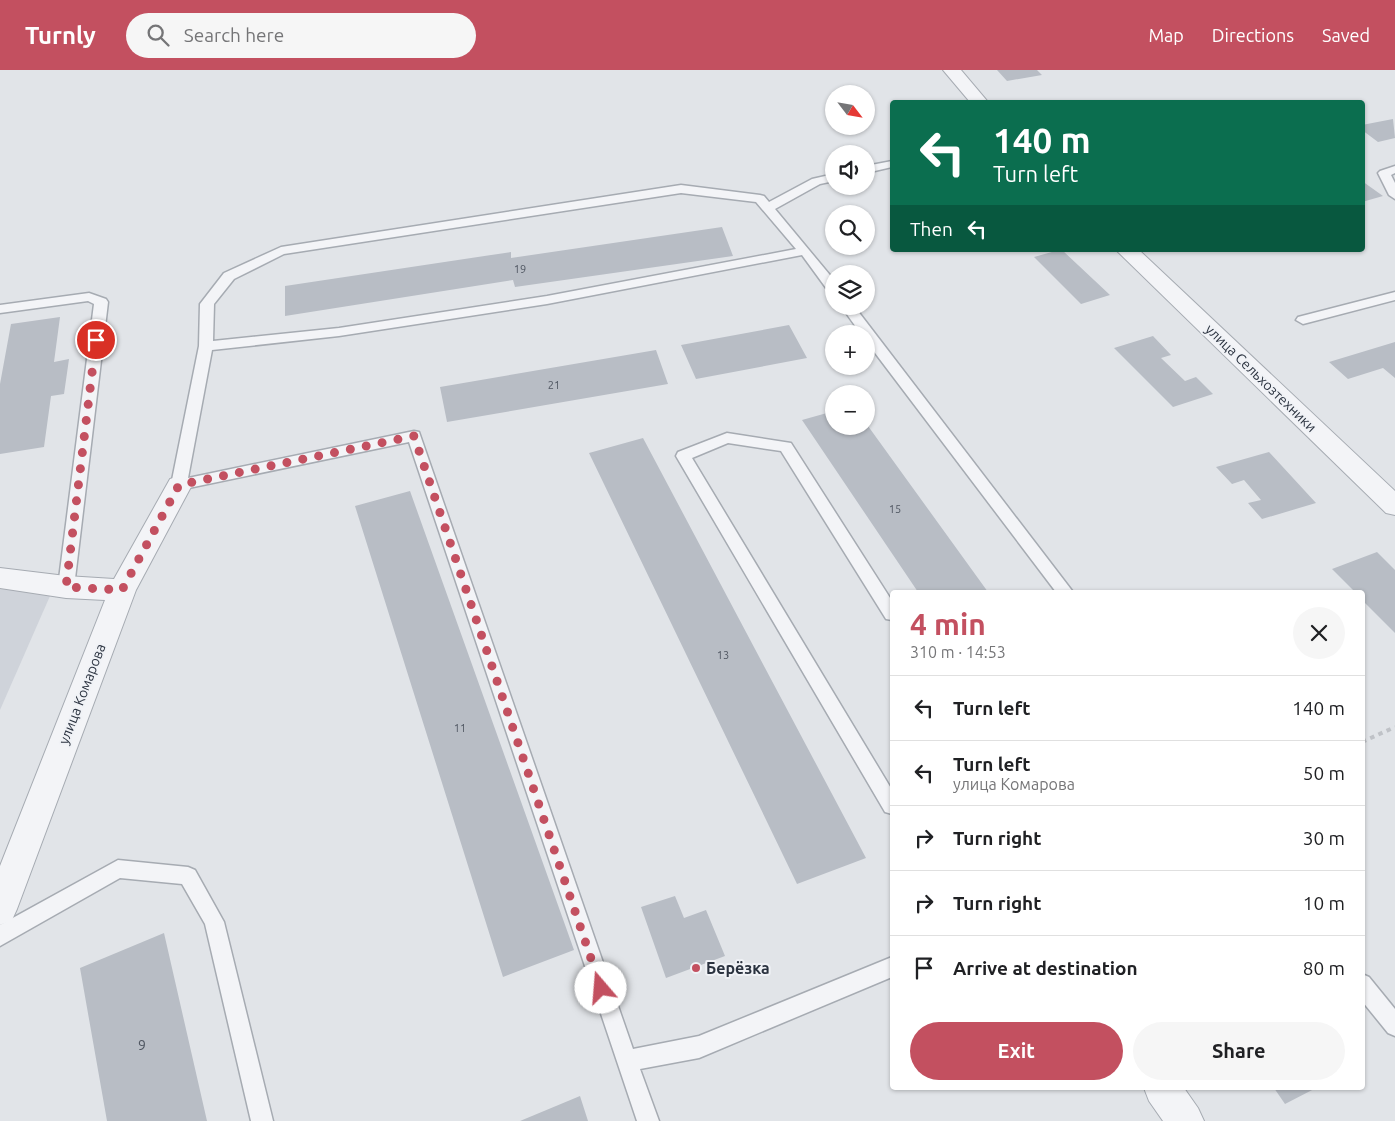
<!DOCTYPE html>
<meta charset="utf-8">
<style>
:root{--surface:#fff;--page:#f6f6f6;--text:#202124;--muted:#757577;--line:#e0e0e0;--accent:#c35060}
body{margin:0;font-family:Ubuntu,sans-serif;background:var(--page);color:var(--text);height:100vh;display:flex;flex-direction:column;font-size:19px;white-space:nowrap}
*{box-sizing:border-box;margin:0}
p{font-size:16px;color:var(--muted)}
.icon{flex:none;width:28px;height:28px;fill:none;stroke:currentColor;stroke-width:2;stroke-linecap:round;stroke-linejoin:round}
.map{position:relative;flex:1;overflow:hidden}
.sheet{position:absolute;left:890px;top:520px;width:475px;height:500px;display:flex;flex-direction:column;background:var(--surface);border-radius:5px;box-shadow:0 1px 4px #0004}
.sheet>*{flex:none}
.hud{position:absolute;left:890px;top:30px;width:475px;height:152px;border-radius:5px;box-shadow:0 1px 4px #0004;background:#0b6e4f;color:#fff;overflow:hidden}
.needle{width:32px;rotate:121deg}
.fabs{position:absolute;left:825px;top:15px;display:grid;gap:10px}
.fabs a{display:grid;place-items:center;width:50px;height:50px;border-radius:50%;background:var(--surface);box-shadow:0 1px 4px #0004;font-size:25px}
.pin{position:absolute;display:grid;place-items:center;width:42px;height:42px;color:#fff;margin:-21px;border:2px solid #fff;border-radius:50%;box-shadow:0 1px 5px #0007}
.me{position:absolute;width:55px;margin:-28px;rotate:342deg;stroke-linejoin:round;filter:drop-shadow(0 0 4px #0008)}
.turn{display:flex;align-items:center;gap:18px;height:105px;padding:0 20px;font-size:22px}
.turn .icon{width:65px;height:65px;stroke-width:2.5}
.turn b{display:block;font-size:35px;line-height:42px}
.then{display:flex;align-items:center;height:48px;padding:0 20px;background:#0003;gap:10px;font-size:19px}
.round{display:grid;place-items:center;flex:none;width:52px;height:52px;border-radius:26px;background:var(--page)}
.summary{display:flex;align-items:center;justify-content:space-between;height:85px;padding:0 20px}
h1{font-size:30px;font-weight:700;line-height:38px;color:var(--accent)}
.action{display:flex;gap:10px;margin-top:auto;padding:10px 20px}
.action a{flex:1;height:58px;border-radius:30px;background:var(--accent);color:#fff;font-size:20px;font-weight:700;line-height:58px;text-align:center}
.action a+a{background:var(--page);color:var(--text)}
ul{padding:0;list-style:none}
li{display:flex;align-items:center;gap:15px;height:65px;padding:0 20px;border-top:1px solid var(--line)}
li div{flex:1}
li b{display:block;font-size:19px}
li em{font-style:normal}
header{display:flex;align-items:center;gap:30px;box-sizing:border-box;height:70px;padding:0 25px;background:var(--accent);color:#fff}
header strong{font-size:24px}
nav{display:flex;gap:28px;margin-inline-start:auto;font-size:18px}
.search{width:350px;height:45px;background:var(--page);display:flex;align-items:center;gap:12px;box-sizing:border-box;padding:0 18px;border-radius:28px;color:var(--muted);font-size:19px}
.map>svg:first-child{display:block}
.built{fill:#cfd3da}
.building{fill:#b8bdc5}
.lines{fill:none;stroke-linecap:round;stroke-linejoin:round}
.lane-casing{stroke:#a6abb2;stroke-width:3}
.street-casing{stroke:#a6abb2;stroke-width:2}
.path{stroke:#bfc2c7;stroke-width:4;stroke-dasharray:4.5 4.5;stroke-linecap:butt}
.lane{fill:#f3f4f7;fill-rule:evenodd}
.street{fill:#f3f4f7;fill-rule:evenodd}
.route{stroke:#c35060;stroke-width:9;stroke-dasharray:0 16.2}
.poi-dot{fill:#c35060;stroke:#f0f2f6;stroke-width:2}
.labels{text-anchor:middle;dominant-baseline:central;stroke-width:4;stroke-linejoin:round;paint-order:stroke}
.number-label{font-size:11px;fill:#4e5560}
.street-label{font-size:14px;fill:#2a323f;stroke:#f0f2f6}
.near-number-label{font-size:14px;fill:#4e5560}
.near-poi-label{font-size:16px;font-weight:bold;fill:#2a323f;stroke:#f0f2f6;text-anchor:start}
</style>
<header>
<strong>Turnly</strong>
<div class="search"><svg class="icon" aria-label="search" viewBox="0 0 24 24"><circle cx="10" cy="10" r="6"/><path d="M15 15l6 6"/></svg>Search here</div>
<nav><a>Map</a><a>Directions</a><a>Saved</a></nav>
</header>
<div class="map">
<svg width="1395" height="1051" viewBox="0 0 1395 1051">
<rect width="100%" height="100%" fill="#e1e4e8"/>
<!-- built -->
<path class="built" d="M0,507L57,510L0,640Z"/>
<!-- building -->
<path class="building" d="M997,0H1037L1042,5L1007,11Z
M1393,49L1395,68L1378,72L1362,60V55Z
M1362,111L1383,126L1362,132Z
M722,157L733,186L515,217L513,210L285,246V216L511,182V188Z
M1059,180H1062L1110,225L1081,234L1034,187Z
M60,247L54,292L69,289L64,324L51,326L44,377L0,384V314L11,254Z
M789,255L807,288L696,309L681,275Z
M1153,266L1171,285L1161,288L1185,311L1196,307L1213,324L1173,337L1114,278Z
M1395,272V308L1383,298L1348,309L1329,292Z
M656,280L668,314L447,352L440,317Z
M834,341V356H868L988,522H918L802,350Z
M643,368L866,788L797,814L589,383Z
M1269,382L1316,433L1262,449L1248,433L1261,430L1244,410L1232,414L1216,397Z
M410,421L574,880L503,907L355,436Z
M1377,482L1395,500V563L1362,530V522H1355L1332,499Z
M675,826L684,848L706,840L725,886L666,908L641,837Z
M164,863L207,1051H107L80,898Z
M1274,1018H1316L1285,1034Z
M580,1026L588,1051H520Z"/>
<g class="lines">
<defs>
<path id="lane" d="M892,91V97L866,103V96Z
M1395,96V103L1391,105L1395,113V129L1389,125L1378,103L1380,101Z
M834,104V111L820,114L775,139L834,210V223L829,222L802,185L547,234L339,266L212,280L188,408L414,361L419,362L633,979L699,966L892,887V907L699,988L640,999L659,1051H637L409,372L179,420L174,419L171,415L199,276L200,234L224,203L281,177L681,115L760,125L764,126L769,132L812,109ZM681,123L756,132L796,179L547,226L339,258L213,271L214,234L234,209L284,184Z
M1395,222V230L1303,254L1296,250L1298,247Z
M89,223L106,229L108,232L74,517L72,521L66,523L60,521L58,517L94,234L88,231L0,243V235Z
M841,236H854L1073,522H1056L866,271V264H861Z
M727,363L791,373L892,531V550L886,549L781,381L728,373L692,388L892,720V744L885,742L676,386L678,382Z
M118,790L188,797L195,800L224,852L273,1051H251L205,854L182,814L120,808L0,876V855Z
M1362,904L1369,907L1395,939V966L1388,963L1362,931Z"/>
<path id="street" d="M943,0H961L988,32H970Z
M1116,180H1139L1395,421V445L1386,443Z
M179,406L188,409L192,415L136,520L17,839L12,850L0,855V796L105,530L66,528L0,518V498L66,506L114,509L170,409Z
M1144,1018H1184L1198,1038L1204,1051H1163L1149,1031Z"/>
</defs>
<!-- lane casing -->
<use href="#lane" class="lane-casing"/>
<!-- street casing -->
<use href="#street" class="street-casing"/>
<!-- path -->
<path class="path" d="M1362,672L1395,657"/>
<!-- lane -->
<use href="#lane" class="lane"/>
<!-- street -->
<use href="#street" class="street"/>
</g>
<g class="lines">
<!-- route -->
<path class="route" d="M96,270L66,517L122,520L179,415L414,366L601,918"/>
</g>
<!-- markers -->
<circle class="poi-dot" cx="696" cy="898" r="5"/>
<g class="labels">
<!-- number labels -->
<g class="number-label">
<text x="520" y="199">19</text>
<text x="554" y="315">21</text>
<text x="895" y="439">15</text>
<text x="723" y="585">13</text>
<text x="460" y="658">11</text>
</g>
<!-- street labels -->
<g class="street-label">
<text transform="translate(1261 308) rotate(44)">улица Сельхозтехники</text>
<text transform="translate(82 624) rotate(-69)">улица Комарова</text>
</g>
<!-- near-number labels -->
<g class="near-number-label">
<text x="142" y="975">9</text>
</g>
<!-- near-poi labels -->
<g class="near-poi-label">
<text x="706" y="898">Берёзка</text>
</g>
</g>
</svg>
<div class="fabs">
<a><svg class="needle" viewBox="-14 -14 28 28"><path d="M0-13l5 13h-10z" fill="#e53935"/><path d="M0 13l5-13h-10z" fill="#757577"/></svg></a>
<a><svg class="icon" aria-label="sound" viewBox="0 0 24 24"><path d="M4 9h4l5-4v14l-5-4H4zM17 9q2 3 0 6"/></svg></a>
<a><svg class="icon" aria-label="search" viewBox="0 0 24 24"><circle cx="10" cy="10" r="6"/><path d="M15 15l6 6"/></svg></a>
<a><svg class="icon" aria-label="layers" viewBox="0 0 24 24"><path d="M12 4l9 5-9 5-9-5zM3 14l9 5 9-5"/></svg></a>
<a>+</a>
<a>−</a>
</div>
<div class="pin" style="left:96px;top:270px;background:#d93025"><svg class="icon" aria-label="arrive" viewBox="0 0 24 24"><path d="M6 21V4h12l-3 4 3 4H6"/></svg></div>
<svg class="me" style="left:601px;top:918px" viewBox="-20 -20 40 40"><circle r="19" fill="#fff"/><path d="M0-13L10 11 0 6-10 11z" fill="#c35060"/></svg>
<div class="hud">
<div class="turn"><svg class="icon" aria-label="left" viewBox="0 0 24 24"><path d="M17 20v-9H6M10 6l-5 5 5 5"/></svg><div><b>140 m</b>Turn left</div></div>
<div class="then">Then<svg class="icon" aria-label="left" viewBox="0 0 24 24"><path d="M17 20v-9H6M10 6l-5 5 5 5"/></svg></div>
</div>
<section class="sheet">
<div class="summary"><div><h1>4 min</h1><p>310 m · 14:53</p></div><a class="round"><svg class="icon" aria-label="close" viewBox="0 0 24 24"><path d="M6 6l12 12M18 6L6 18"/></svg></a></div>
<ul>
<li><svg class="icon" aria-label="left" viewBox="0 0 24 24"><path d="M17 20v-9H6M10 6l-5 5 5 5"/></svg><div><b>Turn left</b></div><em>140 m</em></li>
<li><svg class="icon" aria-label="left" viewBox="0 0 24 24"><path d="M17 20v-9H6M10 6l-5 5 5 5"/></svg><div><b>Turn left</b><p>улица Комарова</p></div><em>50 m</em></li>
<li><svg class="icon" aria-label="right" viewBox="0 0 24 24"><path d="M7 20v-9h11M14 6l5 5-5 5"/></svg><div><b>Turn right</b></div><em>30 m</em></li>
<li><svg class="icon" aria-label="right" viewBox="0 0 24 24"><path d="M7 20v-9h11M14 6l5 5-5 5"/></svg><div><b>Turn right</b></div><em>10 m</em></li>
<li><svg class="icon" aria-label="arrive" viewBox="0 0 24 24"><path d="M6 21V4h12l-3 4 3 4H6"/></svg><div><b>Arrive at destination</b></div><em>80 m</em></li>
</ul>
<div class="action"><a>Exit</a><a>Share</a></div>
</section>
</div>
